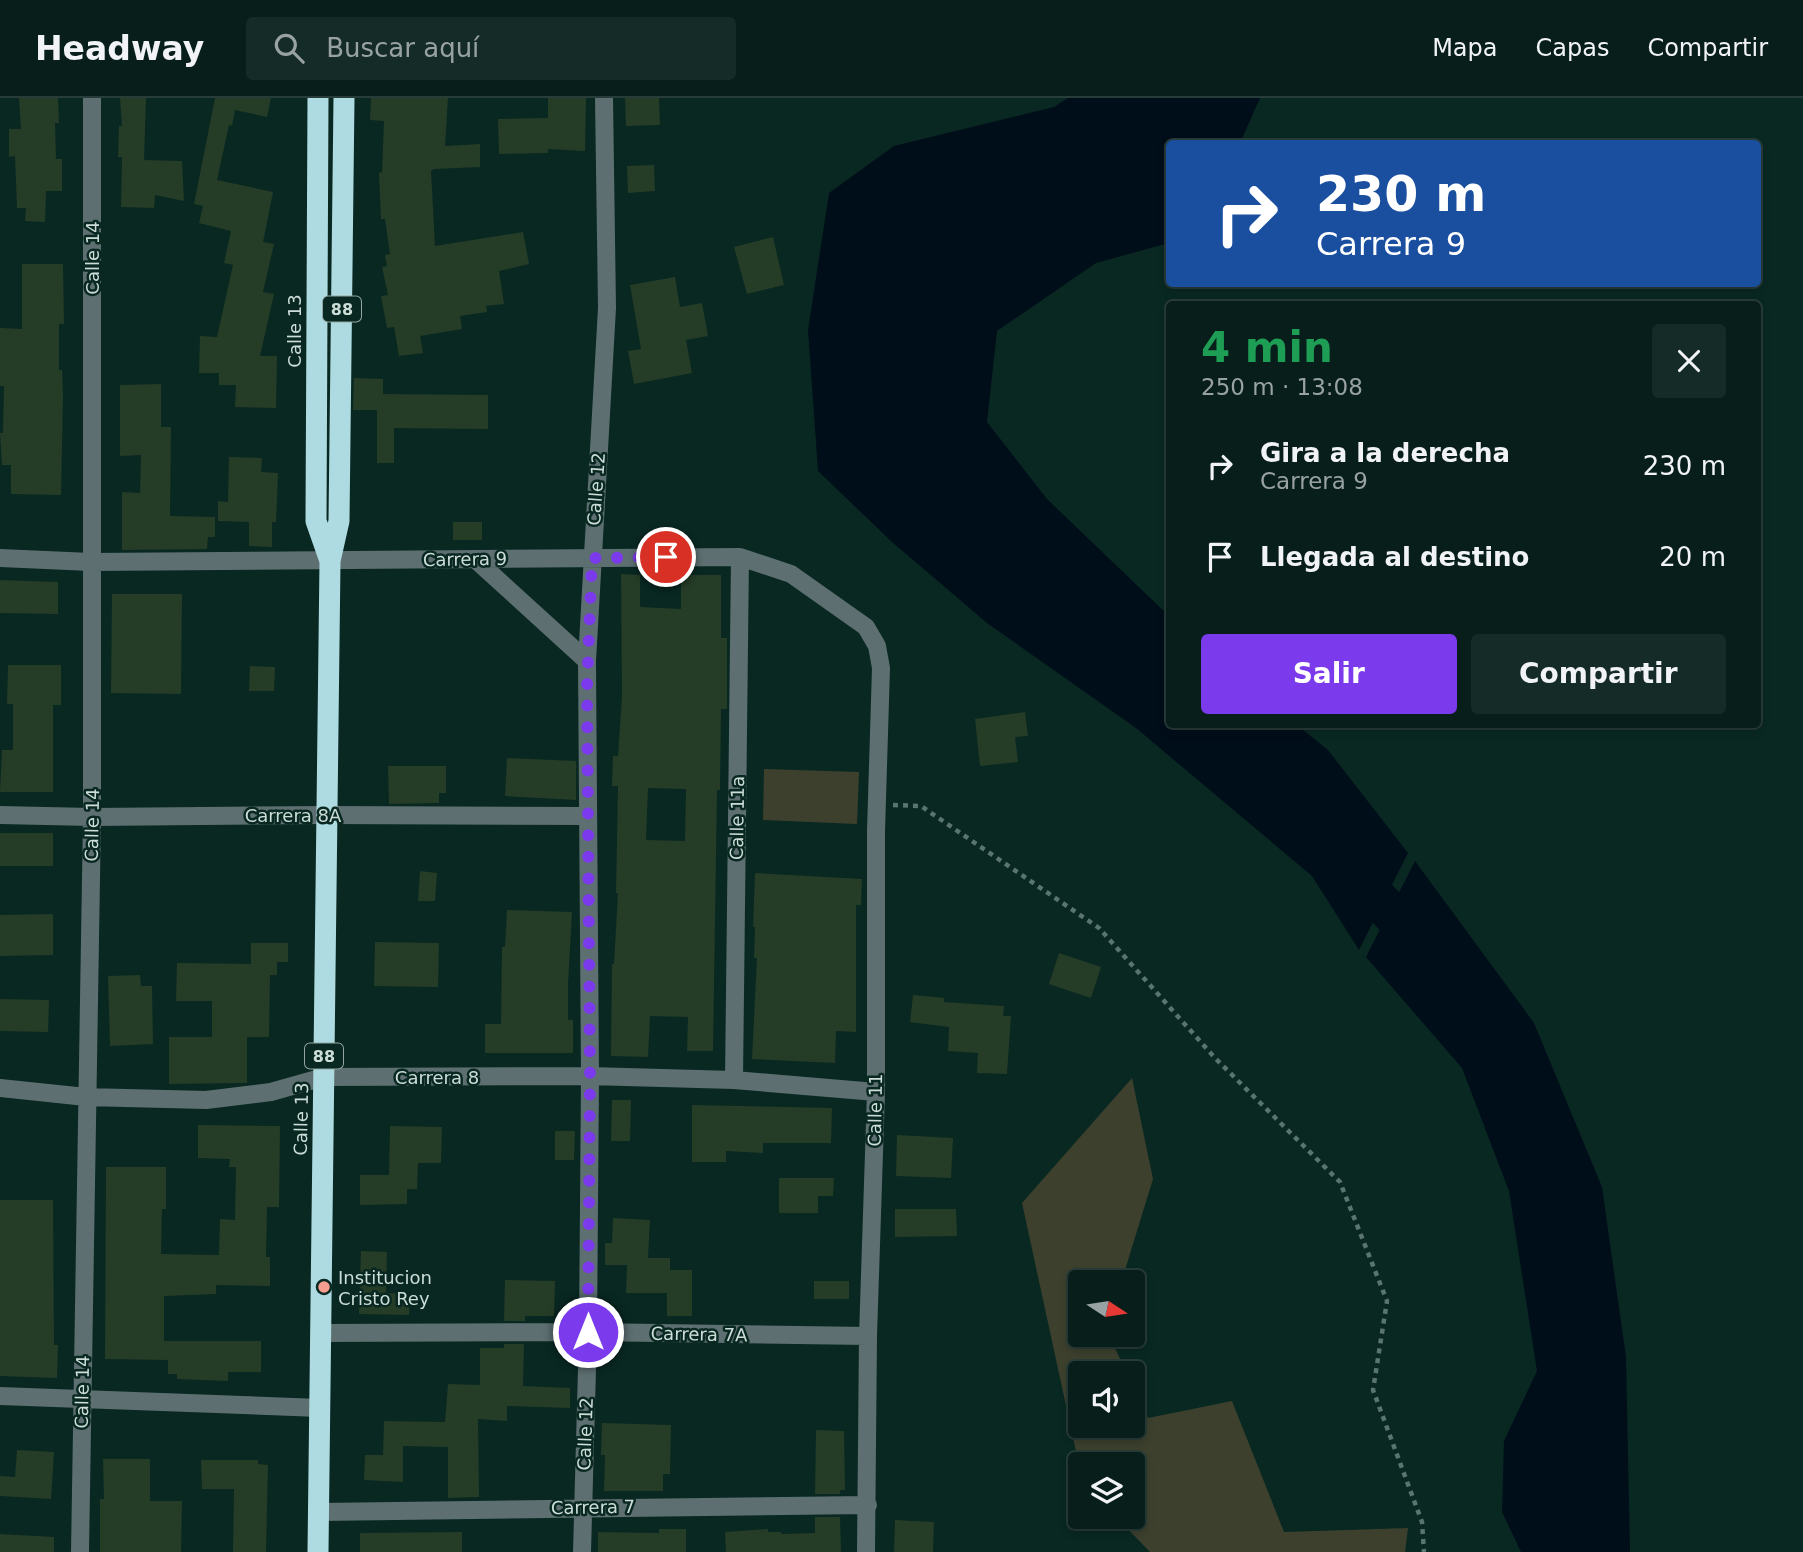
<!DOCTYPE html>
<html lang="es">
<meta charset="utf-8">
<style>
:root{--surface:#071e1a;--page:#152b27;--text:#f1f3f6;--muted:#98a2a2;--line:#283c39;--accent:#7c3aed}
body{margin:0;font-family:"DejaVu Sans",sans-serif;background:var(--page);color:var(--text);height:100vh;display:flex;flex-direction:column;font-size:26px;white-space:nowrap}
*{box-sizing:border-box;margin:0}
p{font-size:23px;color:var(--muted)}
.icon{flex:none;width:38px;height:38px;fill:none;stroke:currentColor;stroke-width:2;stroke-linecap:round;stroke-linejoin:round}
.map{position:relative;flex:1;overflow:hidden}
.sheet{position:absolute;left:1166px;top:203px;width:595px;height:427px;display:flex;flex-direction:column;background:var(--surface);border-radius:7px;box-shadow:0 4px 10px #0003,0 0 0 2px var(--line)}
.sheet>*{flex:none}
.hud{position:absolute;left:1166px;top:42px;width:595px;height:147px;border-radius:7px;box-shadow:0 4px 10px #0003,0 0 0 2px var(--line);background:#1a4fa0;color:#fff;overflow:hidden}
.needle{width:46px;rotate:102deg}
.fabs{position:absolute;left:1068px;top:1172px;display:grid;gap:14px}
.fabs a{display:grid;place-items:center;width:77px;height:77px;border-radius:7px;background:var(--surface);box-shadow:0 4px 10px #0003,0 0 0 2px var(--line);font-size:35px}
.pin{position:absolute;display:grid;place-items:center;width:60px;height:60px;color:#fff;margin:-30px;border:4px solid #fff;border-radius:50%;box-shadow:0 2px 7px #0007}
.me{position:absolute;width:77px;margin:-38px;rotate:0deg;stroke-linejoin:round;filter:drop-shadow(0 0 5px #0008)}
.turn{display:flex;align-items:center;gap:24px;height:147px;padding:0 35px;font-size:32px}
.turn .icon{width:91px;height:91px;stroke-width:2.5}
.turn b{display:block;font-size:49px;line-height:60px}
.round{display:grid;place-items:center;flex:none;width:74px;height:74px;border-radius:7px;background:var(--page)}
.head{display:flex;align-items:center;justify-content:space-between;height:119px;padding:0 35px}
h1{font-size:42px;font-weight:600;line-height:52px;color:#1e9e55}
.primary-button{display:flex;gap:14px;margin-top:auto;padding:14px 35px}
.primary-button a{flex:1;height:80px;border-radius:7px;background:var(--accent);color:#fff;font-size:28px;font-weight:600;line-height:80px;text-align:center}
.primary-button a+a{background:var(--page);color:var(--text)}
ul{padding:0;list-style:none}
li{display:flex;align-items:center;gap:21px;height:91px;padding:0 35px}
li div{flex:1}
li b{display:block;font-size:26px}
li em{font-style:normal}
header{display:flex;align-items:center;gap:42px;box-sizing:border-box;height:98px;padding:0 35px;background:var(--surface);border-bottom:2px solid var(--line)}
header strong{font-size:33px}
nav{display:flex;gap:38px;margin-inline-start:auto;font-size:24px}
.search{width:490px;height:63px;background:var(--page);display:flex;align-items:center;gap:18px;box-sizing:border-box;padding:0 24px;border-radius:7px;color:var(--muted);font-size:26px}
.map>svg:first-child{display:block}
.green{fill:#3c402d}
.water{fill:#000e1a}
.lines{fill:none;stroke-linecap:round;stroke-linejoin:round}
.river{stroke:#000e1a;stroke-width:40}
.building{fill:#253c27;fill-rule:evenodd}
.path{stroke:#5a746e;stroke-width:4.5;stroke-dasharray:5 5;stroke-linecap:butt}
.minor{stroke:#5d6f71;stroke-width:18}
.highway{stroke:#aedbe1;stroke-width:21}
.route{stroke:#7c3aed;stroke-width:12;stroke-dasharray:0 21.6}
.poi-dot{fill:#f59d8e;stroke:#092822;stroke-width:2.5}
.labels{text-anchor:middle;dominant-baseline:central;stroke-width:5;stroke-linejoin:round;paint-order:stroke}
.shield{fill:#092822;stroke:#92a7a1;stroke-width:2}
.shield-label{font-size:16px;font-weight:bold;fill:#ccddd8}
.street-label{font-size:18px;fill:#ccddd8;stroke:#092822}
.poi-label{font-size:18px;fill:#ccddd8;stroke:#092822;text-anchor:start}
</style>
<header>
<strong>Headway</strong>
<div class="search"><svg class="icon" aria-label="search" viewBox="0 0 24 24"><circle cx="10" cy="10" r="6"/><path d="M15 15l6 6"/></svg>Buscar aquí</div>
<nav><a>Mapa</a><a>Capas</a><a>Compartir</a></nav>
</header>
<div class="map">
<svg width="1803" height="1454" viewBox="0 0 1803 1454">
<rect width="100%" height="100%" fill="#092822"/>
<!-- green -->
<path class="green" d="M764,671L859,674L857,726L763,722Z
M1132,980L1153,1081L1121,1185H1080V1237H1109L1127,1276H1080V1328H1132V1288L1148,1320L1232,1303L1284,1434L1408,1430L1405,1454H1150L1116,1419H1132V1367H1080V1372L1022,1105Z"/>
<!-- water -->
<path class="water" d="M1068,0H1260L1240,45L1169,46V145L1096,165L997,233L987,324L1047,401L1169,518V626L1297,627L1328,652L1408,755L1359,852L1312,778L1136,630L987,525L892,444L818,373L808,232L829,95L894,48L1054,9Z
M1415,763L1534,925L1602,1089L1626,1259L1630,1454H1521L1502,1414L1504,1343L1537,1273L1509,1093L1462,970L1366,859Z"/>
<g class="lines">
<!-- river -->
<path class="river" d="M1345,766L1427,853"/>
</g>
<!-- building -->
<path class="building" d="M19,0H58L59,25H55L56,61H62V93H46L45,124L25,123L26,110H17L15,58L9,59V31H21Z
M120,0H146L144,62L182,63L184,103L155,97L154,110L121,109L122,59H118L119,28H122Z
M215,0H271L267,19L235,12L232,28L229,27L217,82L273,94L263,144L274,146L263,194L274,196L260,258H277L276,310L235,309L236,287H219V275H199L200,238L217,239L233,167L224,165L231,133L199,125L203,108L194,106Z
M371,0H448L445,48L480,46V69L434,71L431,73L435,148L523,134L529,166L499,173L504,206L486,208L487,214L460,218L462,231L420,238L423,255L399,258L394,229L387,230L381,198L388,197L382,169L387,168L385,157L390,156L385,121H381L379,75L382,74L384,23L370,22Z
M548,0H586L585,53L548,51V55L499,56L498,21L548,20Z
M625,0H659L660,27L626,28Z
M654,67L655,93L628,95L627,68Z
M773,139L784,187L747,196L734,149Z
M22,166H63L64,226H59V272H62L63,297L61,397L11,396V367H2L0,335H3L4,288H0V230L22,231Z
M675,179L680,209L702,205L708,238L686,242L692,275L634,286L628,253L641,251L630,187Z
M354,280L383,281V296L488,297V331L394,330V365H377V312H353Z
M161,286V329H171L170,418L215,419V439H208L207,451L122,452V394L140,395L141,357L120,358V287Z
M229,359L262,360L261,374L278,375L276,424H272V449L249,448V424L218,423V403L228,404Z
M453,424H482V442H453Z
M621,476L640,477V509L681,511V477H721V540H727V611H721L720,692H717L713,953H687L688,919L650,918L648,959L611,958L612,866H614L618,795H616L618,688H612L613,658H618L622,598ZM648,690L686,691L685,743L646,742Z
M0,482L58,484V516L0,515Z
M112,496H182L181,596L111,595Z
M8,567H61V607H53V694H0L2,652H13V606H7Z
M250,568L275,569L274,593H249Z
M1025,614L1028,638L1015,639L1018,664L980,668L975,621Z
M507,660L576,663V702L505,698Z
M388,668H446V695H439V705L389,706Z
M0,735H53V768H0Z
M420,773L437,775L435,803H418Z
M755,775L862,781L861,807H856V934L836,933L835,965L752,961L757,860H754L755,829H753Z
M507,812L572,814L568,886V922H573V955H485V926H501L502,849H505Z
M53,816V857L0,858V817Z
M375,844L439,845L438,889L374,888Z
M251,845H288V864H277V877H270L269,939H247V985L169,986V939H212V903H176L177,865L251,866Z
M1059,855L1101,869L1091,900L1049,886Z
M140,877L141,888H152L153,946L110,948L108,878Z
M913,897L944,900V904L1004,908L1003,918H1011L1007,976L977,975L978,955L948,953L949,929L910,924Z
M0,901L49,902L48,934L0,933Z
M612,1002H631L630,1043H611Z
M692,1007L832,1010L831,1045H763V1055L726,1053V1064H692Z
M198,1027L280,1028L279,1109H267L266,1159H270V1188L216,1187V1196L164,1198V1243H261V1274H228V1283L177,1281V1276H168V1262L105,1261L106,1069H166V1111H162L161,1156L219,1157L220,1121L235,1122L236,1069H229L230,1061L198,1060Z
M390,1028L442,1029L441,1065H418L417,1091H407V1106L360,1107V1077H389Z
M555,1033H575L574,1062H555Z
M897,1037L953,1040L951,1080L896,1078Z
M779,1080H834L833,1098H818V1115H779Z
M0,1102H53L54,1247H58L57,1280L0,1278Z
M895,1111H956L957,1138L895,1139Z
M613,1120L650,1122L648,1160H670V1172H692V1218H667V1195H626L627,1167H605V1145H612Z
M361,1153L387,1154L386,1195L410,1196L409,1217L359,1216Z
M505,1182L555,1183L554,1218H525V1223H504Z
M814,1183H849V1201H814Z
M504,1246H524L523,1288L570,1290V1310L507,1308V1323L478,1321L479,1399L448,1400V1349L403,1348V1384L364,1382L365,1357H383L384,1323L445,1324L448,1286L480,1287V1250H504Z
M602,1325L671,1327L670,1376H663V1393H604L605,1357H601Z
M816,1332L844,1333L845,1392H840V1396H815Z
M17,1352L54,1354L51,1401L0,1398V1378L15,1379Z
M103,1361H150V1403H182L181,1454H100V1401H104Z
M201,1362H258V1366L268,1367L266,1454H233L234,1391H202Z
M815,1419H840L841,1454H726L725,1434L768,1431V1434H781V1436L815,1435Z
M895,1422L934,1424L933,1454H894Z
M659,1431H686V1454H598V1434L659,1435Z
M462,1434V1454H360V1435Z
M0,1436L54,1439V1454H0Z"/>
<g class="lines">
<!-- path -->
<path class="path" d="M893,707L921,708L1099,830L1215,960L1340,1084L1387,1203L1373,1292L1422,1424L1424,1454"/>
<!-- minor -->
<path class="minor" d="M0,460L91,464L740,459L791,476L866,529L877,548L881,570L876,733V994L868,1238L866,1454
M475,461L587,563
M0,717L92,719L326,717L587,718
M734,982L740,459
M0,990L86,999L206,1002L271,994L324,979L590,978L734,982L876,994
M321,1235L588,1234L868,1238
M0,1298L320,1310
M319,1414L868,1407
M80,1454L92,719V0
M582,1454L588,1234L590,978L587,563L607,210L604,0"/>
<!-- highway -->
<path class="highway" d="M318,0L316,423L330,463
M318,1454L330,463L339,423L344,0"/>
</g>
<g class="lines">
<!-- route -->
<path class="route" d="M588,1234L590,978L587,589L592,460L666,459"/>
</g>
<!-- markers -->
<circle class="poi-dot" cx="324" cy="1189" r="7"/>
<g class="labels">
<!-- shield labels -->
<g class="shield">
<rect x="323" y="198.5" width="38" height="25" rx="5"/>
<rect x="305" y="945.5" width="38" height="25" rx="5"/>
</g>
<g class="shield-label">
<text x="342" y="211">88</text>
<text x="324" y="958">88</text>
</g>
<!-- street labels -->
<g class="street-label">
<text transform="translate(92 160) rotate(-90)">Calle 14</text>
<text transform="translate(294 233) rotate(-90)">Calle 13</text>
<text transform="translate(596 391) rotate(-86)">Calle 12</text>
<text transform="translate(465 461) rotate(-1)">Carrera 9</text>
<text x="293" y="717">Carrera 8A</text>
<text transform="translate(737 720) rotate(-89)">Calle 11a</text>
<text transform="translate(92 727) rotate(-89)">Calle 14</text>
<text x="437" y="979">Carrera 8</text>
<text transform="translate(875 1012) rotate(-89)">Calle 11</text>
<text transform="translate(301 1021) rotate(-89)">Calle 13</text>
<text transform="translate(699 1236) rotate(1)">Carrera 7A</text>
<text transform="translate(82 1294) rotate(-89)">Calle 14</text>
<text transform="translate(585 1336) rotate(-88)">Calle 12</text>
<text transform="translate(593 1409) rotate(-1)">Carrera 7</text>
</g>
<!-- poi labels -->
<g class="poi-label">
<text x="338" y="1179">Institucion<tspan x="338" dy="21">Cristo Rey</tspan></text>
</g>
</g>
</svg>
<div class="fabs">
<a><svg class="needle" viewBox="-14 -14 28 28"><path d="M0-13l5 13h-10z" fill="#e53935"/><path d="M0 13l5-13h-10z" fill="#98a2a2"/></svg></a>
<a><svg class="icon" aria-label="sound" viewBox="0 0 24 24"><path d="M4 9h4l5-4v14l-5-4H4zM17 9q2 3 0 6"/></svg></a>
<a><svg class="icon" aria-label="layers" viewBox="0 0 24 24"><path d="M12 4l9 5-9 5-9-5zM3 14l9 5 9-5"/></svg></a>
</div>
<div class="pin" style="left:666px;top:459px;background:#d93025"><svg class="icon" aria-label="arrive" viewBox="0 0 24 24"><path d="M6 21V4h12l-3 4 3 4H6"/></svg></div>
<svg class="me" style="left:588px;top:1234px" viewBox="-20 -20 40 40"><circle r="17" fill="#7c3aed" stroke="#fff" stroke-width="3"/><path d="M0-11L8 9 0 5-8 9z" fill="#fff"/></svg>
<div class="hud">
<div class="turn"><svg class="icon" aria-label="right" viewBox="0 0 24 24"><path d="M7 20v-9h11M14 6l5 5-5 5"/></svg><div><b>230 m</b>Carrera 9</div></div>
</div>
<section class="sheet">
<div class="head"><div><h1>4 min</h1><p>250 m · 13:08</p></div><a class="round"><svg class="icon" aria-label="close" viewBox="0 0 24 24"><path d="M6 6l12 12M18 6L6 18"/></svg></a></div>
<ul>
<li><svg class="icon" aria-label="right" viewBox="0 0 24 24"><path d="M7 20v-9h11M14 6l5 5-5 5"/></svg><div><b>Gira a la derecha</b><p>Carrera 9</p></div><em>230 m</em></li>
<li><svg class="icon" aria-label="arrive" viewBox="0 0 24 24"><path d="M6 21V4h12l-3 4 3 4H6"/></svg><div><b>Llegada al destino</b></div><em>20 m</em></li>
</ul>
<div class="primary-button"><a>Salir</a><a>Compartir</a></div>
</section>
</div>
